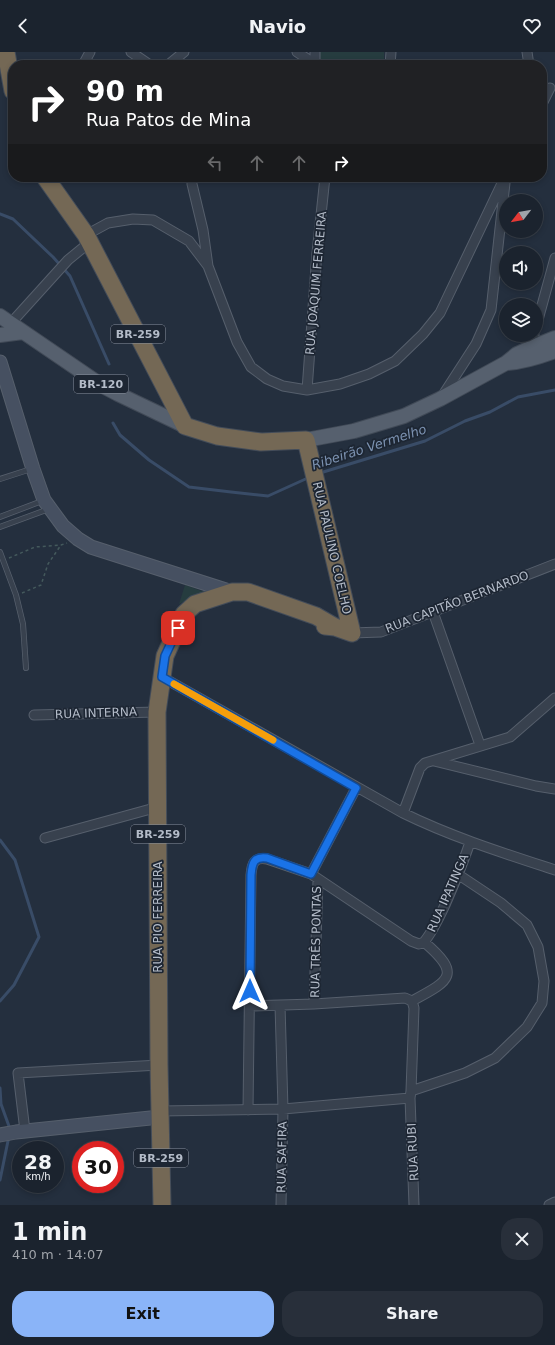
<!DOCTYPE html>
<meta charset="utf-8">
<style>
:root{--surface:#1b232e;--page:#282f3a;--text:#f1f3f6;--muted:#a0a4aa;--line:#39404a;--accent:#8ab4f8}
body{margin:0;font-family:"DejaVu Sans",sans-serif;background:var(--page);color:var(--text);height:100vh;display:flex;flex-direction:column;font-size:15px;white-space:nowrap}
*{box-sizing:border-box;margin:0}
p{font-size:13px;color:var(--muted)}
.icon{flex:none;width:22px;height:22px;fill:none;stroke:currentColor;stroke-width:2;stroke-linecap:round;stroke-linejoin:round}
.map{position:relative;height:1153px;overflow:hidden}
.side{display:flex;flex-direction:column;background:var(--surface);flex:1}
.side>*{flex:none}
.banner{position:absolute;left:8px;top:8px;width:539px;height:122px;border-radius:16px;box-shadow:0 2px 6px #0003,0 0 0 1px var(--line);background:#202124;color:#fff;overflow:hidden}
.needle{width:26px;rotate:239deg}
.controls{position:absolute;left:499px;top:142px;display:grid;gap:8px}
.controls a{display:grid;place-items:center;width:44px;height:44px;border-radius:50%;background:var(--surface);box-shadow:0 2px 6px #0003,0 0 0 1px var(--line);font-size:20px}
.speed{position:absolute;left:12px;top:1089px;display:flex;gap:8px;font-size:20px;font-weight:700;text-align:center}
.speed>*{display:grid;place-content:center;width:52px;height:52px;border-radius:50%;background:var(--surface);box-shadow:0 2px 6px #0003,0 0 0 1px var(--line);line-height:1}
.speed small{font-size:10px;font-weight:400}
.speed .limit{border:6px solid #d22;background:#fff;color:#111}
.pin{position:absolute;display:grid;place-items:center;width:34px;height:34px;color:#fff;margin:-17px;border-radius:8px;box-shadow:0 2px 6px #0006}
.me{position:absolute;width:44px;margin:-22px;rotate:0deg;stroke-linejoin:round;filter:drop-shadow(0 0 3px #0008)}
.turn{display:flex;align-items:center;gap:14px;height:84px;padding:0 12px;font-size:18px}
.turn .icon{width:52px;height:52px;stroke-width:2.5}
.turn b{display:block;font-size:28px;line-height:34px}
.lanes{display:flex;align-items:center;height:38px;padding:0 12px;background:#0003;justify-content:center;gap:20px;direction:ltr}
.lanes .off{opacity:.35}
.round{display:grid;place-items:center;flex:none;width:42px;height:42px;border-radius:16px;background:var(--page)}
.summary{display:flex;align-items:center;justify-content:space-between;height:68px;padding:0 12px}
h1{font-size:24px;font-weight:700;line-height:30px}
.button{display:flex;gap:8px;margin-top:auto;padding:8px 12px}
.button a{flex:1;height:46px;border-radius:16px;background:var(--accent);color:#111;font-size:16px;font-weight:700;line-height:46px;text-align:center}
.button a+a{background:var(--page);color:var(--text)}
header{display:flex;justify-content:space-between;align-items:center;height:52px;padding:0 12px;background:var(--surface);font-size:18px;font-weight:700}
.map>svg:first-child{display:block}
.green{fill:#263c3f}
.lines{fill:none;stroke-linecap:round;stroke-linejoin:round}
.stream{stroke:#394c67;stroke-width:3}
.lane-casing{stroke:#565f6c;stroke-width:6}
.street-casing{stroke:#565f6c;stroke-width:11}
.secondary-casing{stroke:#565f6c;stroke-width:15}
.primary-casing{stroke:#414a57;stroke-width:16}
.highway-casing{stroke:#434c59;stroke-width:19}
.path{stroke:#44595c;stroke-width:1.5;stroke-dasharray:3 3;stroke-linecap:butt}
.lane{stroke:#38414e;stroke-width:4.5}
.street{stroke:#38414e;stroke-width:9}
.secondary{stroke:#465061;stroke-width:13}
.primary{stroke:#56606e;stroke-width:14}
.highway{stroke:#746855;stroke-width:17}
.route-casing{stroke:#114b97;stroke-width:10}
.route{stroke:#1a73e8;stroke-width:7}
.slow{stroke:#f59e0b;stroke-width:7}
.labels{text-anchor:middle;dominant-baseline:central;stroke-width:3.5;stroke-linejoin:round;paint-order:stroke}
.shield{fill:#1d2633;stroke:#878f9c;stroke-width:1}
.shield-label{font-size:11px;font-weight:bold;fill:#b4bcc9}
.street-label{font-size:12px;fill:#b4bcc9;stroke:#1d2633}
.water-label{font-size:13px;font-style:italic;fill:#7c92b1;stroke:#1d2633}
</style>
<header><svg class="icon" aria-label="back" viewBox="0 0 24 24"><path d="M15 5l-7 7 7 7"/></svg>Navio<svg class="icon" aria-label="heart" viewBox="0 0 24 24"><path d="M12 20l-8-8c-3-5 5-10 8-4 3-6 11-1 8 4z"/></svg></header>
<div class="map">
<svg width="555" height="1153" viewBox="0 0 555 1153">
<rect width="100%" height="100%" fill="#242f3e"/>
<!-- green -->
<path class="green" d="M320,0H384V9L346,13H320Z
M185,533L210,542L190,547L179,552Z"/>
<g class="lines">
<!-- stream -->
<path class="stream" d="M0,162L13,167L53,205L70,224L109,312
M113,371L120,383L149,408L189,435L231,440L268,444L310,425
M320,421L425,389L465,369L490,360L518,345L555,338
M0,788L15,808L39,885L14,933L0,949
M0,1036L1,1052L10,1077
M0,1128L9,1084"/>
<defs>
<path id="lane" d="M0,427L31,417
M0,465L42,449
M0,475L49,457
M0,500L16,543L23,572L26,616"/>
<path id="street" d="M131,0L150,13
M297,0L315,12
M315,0V13
M527,0L529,13
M83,13L90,0
M168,13L184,0
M390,13L391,0
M542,52L550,36
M192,125V132L203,178L208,214
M86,183L108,171L133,167L153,168L189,189L208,214L237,290L251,315L267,327L283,334L307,338L340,332L369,322L395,309L423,282L440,261L505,125
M11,271L68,208L90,190
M536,275L555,206
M530,298L534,283
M307,338L317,201L325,125
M443,343L476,292L491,258L505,131
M433,560L480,693
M352,581L381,580L555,512
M162,625L403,761C452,785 503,801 555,818
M34,663L157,660
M434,709L536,734L555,737
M403,761L420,716L425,711L510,685L555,646
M45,786L158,755
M311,822L356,736
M424,890C433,879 439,866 445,853C454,832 463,812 470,790
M412,949C449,929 463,923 424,890
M314,952L318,828
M280,953L283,1057L281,1153
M250,954L314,952L405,946L412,949
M411,1039L414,956L412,949
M410,1046L414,1153
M248,1058L251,823C252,811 254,805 267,807L311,822L411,889L419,892L424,890
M160,1059L283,1057L410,1046L411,1039L465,1021L495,1006L527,975L542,951L544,929L538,895L527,873L501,851L459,823
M25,1079L18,1021L159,1013
M549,1153L555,1150"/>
<path id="secondary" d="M0,310L33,417L44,448L63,474L78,487L91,495L232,540
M0,1083L16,1080L160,1065"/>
<path id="primary" d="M0,264L101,333L118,342L185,374
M0,283L23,280
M507,311C524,310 539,305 555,299
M306,388L354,379L404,364L440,347L506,311L517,302L530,296L555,286"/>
<path id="highway" d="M6,0L13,39
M45,125L86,183L185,374L217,384L261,390L306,388L352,581L335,575L325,574
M162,1153L159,1013L157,660L165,604L184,562L195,552L232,540H248L316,564L335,575"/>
</defs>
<!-- lane casing -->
<use href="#lane" class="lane-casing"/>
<!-- street casing -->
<use href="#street" class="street-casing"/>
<!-- secondary casing -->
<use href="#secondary" class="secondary-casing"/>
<!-- primary casing -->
<use href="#primary" class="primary-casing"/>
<!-- highway casing -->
<use href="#highway" class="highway-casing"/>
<!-- path -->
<path class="path" d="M9,506L35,495L61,493L67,491
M22,541L41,533L48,512L61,493"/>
<!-- lane -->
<use href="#lane" class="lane"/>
<!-- street -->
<use href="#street" class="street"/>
<!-- secondary -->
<use href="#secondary" class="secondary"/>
<!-- primary -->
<use href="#primary" class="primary"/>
<!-- highway -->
<use href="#highway" class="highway"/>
</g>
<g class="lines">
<defs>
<path id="route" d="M178,576L165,604L162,625L356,736L311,822L267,806C254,804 252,811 251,823L250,939"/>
</defs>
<!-- route casing -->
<use href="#route" class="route-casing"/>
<!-- route -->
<use href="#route" class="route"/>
<!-- slow -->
<path class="slow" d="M174,632L273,688"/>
</g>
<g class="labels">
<!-- shield labels -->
<g class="shield">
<rect x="111" y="273" width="54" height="18" rx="3"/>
<rect x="74" y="323" width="54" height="18" rx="3"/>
<rect x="131" y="773" width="54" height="18" rx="3"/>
<rect x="134" y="1097" width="54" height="18" rx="3"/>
</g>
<g class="shield-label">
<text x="138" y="282">BR-259</text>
<text x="101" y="332">BR-120</text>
<text x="158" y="782">BR-259</text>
<text x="161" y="1106">BR-259</text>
</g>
<!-- street labels -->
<g class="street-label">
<text transform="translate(316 231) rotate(-85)">RUA JOAQUIM FERREIRA</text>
<text transform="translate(332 496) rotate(77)">RUA PAULINO COELHO</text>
<text transform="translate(457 550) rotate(-21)">RUA CAPITÃO BERNARDO</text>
<text transform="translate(96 661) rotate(-2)">RUA INTERNA</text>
<text transform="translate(448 841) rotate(-66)">RUA IPATINGA</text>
<text transform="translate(158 865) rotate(-90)">RUA PIO FERREIRA</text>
<text transform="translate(316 890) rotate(-89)">RUA TRÊS PONTAS</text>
<text transform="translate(413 1100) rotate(-93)">RUA RUBI</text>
<text transform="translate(282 1105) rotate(-89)">RUA SAFIRA</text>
</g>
<!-- water labels -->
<g class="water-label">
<text transform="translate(369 395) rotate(-18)">Ribeirão Vermelho</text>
</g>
</g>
</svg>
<div class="controls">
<a><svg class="needle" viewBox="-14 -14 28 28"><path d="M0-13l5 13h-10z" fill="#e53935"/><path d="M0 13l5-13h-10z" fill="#a0a4aa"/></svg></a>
<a><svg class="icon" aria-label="sound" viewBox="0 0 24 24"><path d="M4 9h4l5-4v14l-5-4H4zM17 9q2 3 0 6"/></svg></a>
<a><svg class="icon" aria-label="layers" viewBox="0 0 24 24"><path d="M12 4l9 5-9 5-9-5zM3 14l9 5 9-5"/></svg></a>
</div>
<div class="speed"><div>28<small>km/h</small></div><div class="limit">30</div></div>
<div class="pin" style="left:178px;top:576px;background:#d93025"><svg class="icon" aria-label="arrive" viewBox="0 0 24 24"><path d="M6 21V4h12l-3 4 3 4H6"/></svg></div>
<svg class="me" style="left:250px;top:939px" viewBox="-20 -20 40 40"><path d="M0-17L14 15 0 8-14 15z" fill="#1a73e8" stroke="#fff" stroke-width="4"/></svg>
<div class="banner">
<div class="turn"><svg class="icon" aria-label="right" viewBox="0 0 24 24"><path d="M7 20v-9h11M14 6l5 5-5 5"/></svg><div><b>90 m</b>Rua Patos de Mina</div></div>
<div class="lanes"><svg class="icon off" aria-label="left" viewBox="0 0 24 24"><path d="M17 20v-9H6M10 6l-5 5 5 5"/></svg><svg class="icon off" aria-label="ahead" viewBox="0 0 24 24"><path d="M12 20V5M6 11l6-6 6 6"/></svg><svg class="icon off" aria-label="ahead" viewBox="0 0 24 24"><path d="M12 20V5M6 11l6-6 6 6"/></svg><svg class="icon" aria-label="right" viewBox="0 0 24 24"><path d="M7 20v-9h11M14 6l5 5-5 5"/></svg></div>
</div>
</div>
<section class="side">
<div class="summary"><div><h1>1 min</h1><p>410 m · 14:07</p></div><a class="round"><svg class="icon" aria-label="close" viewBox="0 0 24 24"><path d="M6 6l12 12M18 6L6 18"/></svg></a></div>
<div class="button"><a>Exit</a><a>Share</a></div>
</section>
